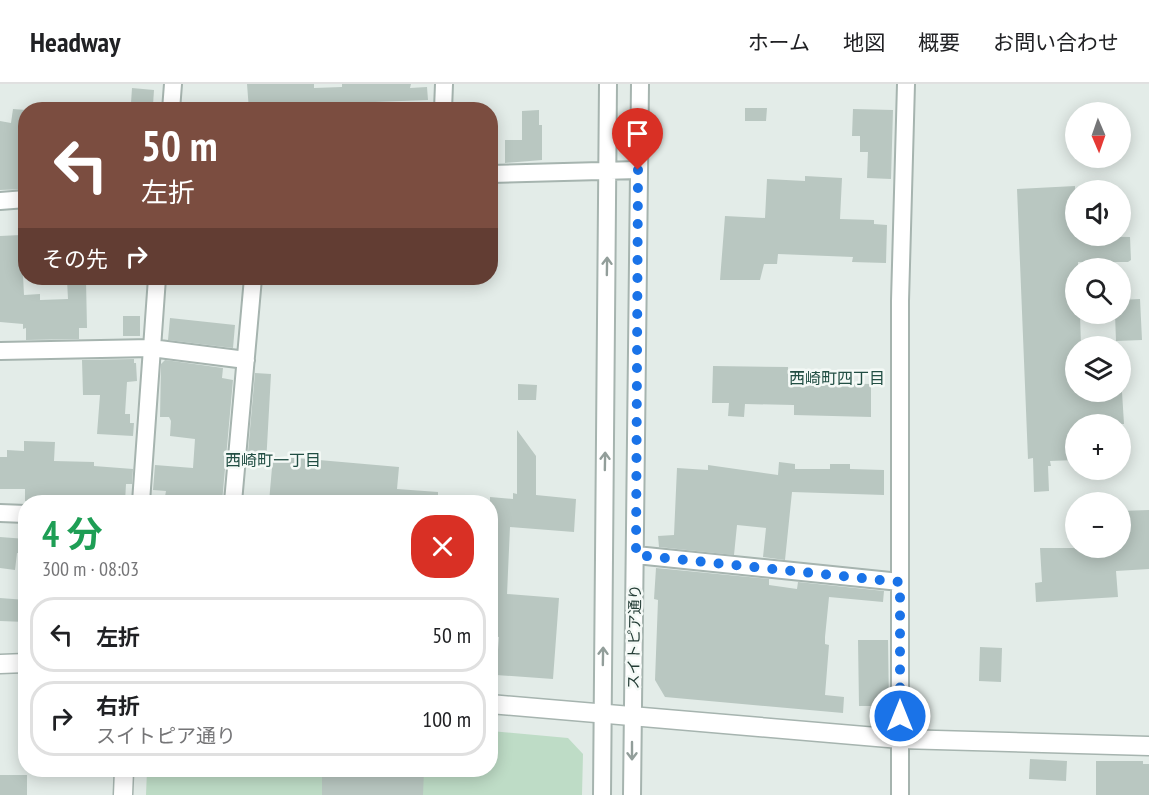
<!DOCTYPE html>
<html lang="ja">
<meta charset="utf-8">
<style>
:root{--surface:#fff;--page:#f6f6f6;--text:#202124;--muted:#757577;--line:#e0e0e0}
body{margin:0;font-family:"PT Sans Narrow","Noto Sans JP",sans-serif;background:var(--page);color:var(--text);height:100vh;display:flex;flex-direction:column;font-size:22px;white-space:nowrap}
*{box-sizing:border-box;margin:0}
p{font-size:20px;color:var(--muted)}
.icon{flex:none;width:33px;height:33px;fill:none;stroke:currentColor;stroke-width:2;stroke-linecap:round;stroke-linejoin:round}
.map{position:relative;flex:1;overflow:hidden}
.side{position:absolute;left:18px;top:411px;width:480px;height:282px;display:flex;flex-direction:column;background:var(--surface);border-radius:24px;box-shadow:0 3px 15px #0003}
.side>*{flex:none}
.top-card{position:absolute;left:18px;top:18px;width:480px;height:183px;border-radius:24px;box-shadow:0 3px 15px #0003;background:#7b4d40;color:#fff;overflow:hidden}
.needle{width:39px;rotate:178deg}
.tools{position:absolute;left:1065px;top:18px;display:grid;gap:12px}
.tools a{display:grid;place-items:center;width:66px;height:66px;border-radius:50%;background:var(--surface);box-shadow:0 3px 15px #0003;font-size:30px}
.pin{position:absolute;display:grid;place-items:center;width:51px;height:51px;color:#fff;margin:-62px -26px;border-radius:50% 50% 50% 0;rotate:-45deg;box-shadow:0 0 6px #0007}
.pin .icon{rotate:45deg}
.me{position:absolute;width:66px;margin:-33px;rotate:0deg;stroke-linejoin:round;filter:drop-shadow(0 0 4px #0008)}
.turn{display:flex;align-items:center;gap:21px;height:126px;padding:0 24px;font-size:27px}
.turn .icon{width:78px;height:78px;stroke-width:2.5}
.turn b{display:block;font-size:42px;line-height:51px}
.then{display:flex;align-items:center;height:57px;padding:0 24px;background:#0003;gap:12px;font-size:22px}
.round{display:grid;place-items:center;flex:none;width:63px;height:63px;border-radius:24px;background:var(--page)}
.head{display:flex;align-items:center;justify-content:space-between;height:102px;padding:0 24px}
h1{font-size:36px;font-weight:700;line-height:45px;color:#1e9e55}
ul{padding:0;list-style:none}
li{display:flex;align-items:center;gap:18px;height:75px;margin:0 12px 9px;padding:0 12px;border:3px solid var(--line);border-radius:24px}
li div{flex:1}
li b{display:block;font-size:22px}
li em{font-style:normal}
header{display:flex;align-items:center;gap:36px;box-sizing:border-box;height:84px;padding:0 30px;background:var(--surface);border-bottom:2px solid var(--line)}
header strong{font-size:28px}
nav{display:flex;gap:33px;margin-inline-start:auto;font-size:21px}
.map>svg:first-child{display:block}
.green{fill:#bedcc6}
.building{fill:#b9c7c1}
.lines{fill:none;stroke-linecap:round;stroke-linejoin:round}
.minor-casing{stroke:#a6b4af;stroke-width:20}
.tertiary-casing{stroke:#a6b4af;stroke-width:21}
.minor{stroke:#fff;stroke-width:16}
.tertiary{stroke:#fff;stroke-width:18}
.oneway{stroke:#929e9a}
.route{stroke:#1a73e8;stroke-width:10;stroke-dasharray:0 18}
.labels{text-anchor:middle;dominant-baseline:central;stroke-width:5;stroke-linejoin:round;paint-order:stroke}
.street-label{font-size:15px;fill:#243d36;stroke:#f4f9f6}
.neighbourhood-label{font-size:16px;fill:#214e43;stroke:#f4f9f6}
</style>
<header>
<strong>Headway</strong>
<nav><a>ホーム</a><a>地図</a><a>概要</a><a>お問い合わせ</a></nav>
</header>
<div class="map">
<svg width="1149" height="711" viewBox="0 0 1149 711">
<rect width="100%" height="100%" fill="#e3ece8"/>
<!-- green -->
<path class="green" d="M491,647L568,654L583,670L582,711H146L147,686H490Z"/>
<!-- building -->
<path class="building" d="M247,0H314V4L342,3V0H411L410,4L427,3L428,16L375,18V26H315V23L249,26Z
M132,4L154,6L153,21L131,19Z
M745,24H767L766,37H745Z
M13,25L26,26V105L0,106V37L11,39Z
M853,25L893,26L891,95L867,94L868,68H860V52H852Z
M539,26V41H542V76L505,79V56H522V27Z
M805,92L842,94L840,135L874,136V140L887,141L886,179L852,178L853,173L778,170L777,180H764L760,196H720L725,132L765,134L767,95L805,97Z
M1075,102L1076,152L1130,153L1131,176L1128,178H1078V184H1076V230H1080L1081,262H1076V308H1122L1124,340H1076V376L1050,377L1051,382H1048L1049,407L1034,408L1033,374L1028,375L1017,105Z
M21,151L24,211L40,210V216L68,215L67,196H86L87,244H79V255L26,256V244L23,245V240L0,238V152Z
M1140,215L1142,256L1116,257L1115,230H1120V216Z
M123,232H140V252H123Z
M170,234L235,241L233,264L168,256Z
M134,275V279H136L137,297L127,298L125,330H130V339H134L133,352L97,350L100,311H83L82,276Z
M165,276L223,284L222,294L233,296L222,418H164L166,407L153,406L155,381L193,384L195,355L170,352L171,337L169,333H160L161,280Z
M713,282L788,283V298L871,300V333L794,331V321L745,320L744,333L728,332L729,319H712Z
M255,289L271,290L266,380L247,379Z
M518,300L537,301L536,316H518Z
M517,346L536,372V411L576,415L574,448L510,443L507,510L559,514L553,595L496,591L499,553L490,552V508L493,509L496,447H490V413L513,415V409L517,410Z
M24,357L55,358L54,377L94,378V382L133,385L132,400H126L125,418L25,417V405H0V373H7V366L24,367Z
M273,372L399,383L397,405L438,408V418H269Z
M779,378L795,380V385H830V380H850V385L884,386V411L792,408L785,476L763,473L766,444L737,441L734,471L659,463L658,452L674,451L677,384L708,386V381L778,391Z
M1149,426V485L1116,487L1118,513L1036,518L1035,499L1042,498L1040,464H1120V427Z
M0,453L26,455V470L17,469L15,486L0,484Z
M656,484L769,495V501L797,505L798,498L884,507L883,518L829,513L825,553V560L829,561L825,611L844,613L843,629L665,613L655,596L658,516L654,515Z
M0,514L26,516V538L0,537Z
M858,556H888L889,622H859Z
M980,563L1002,564L1001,598L979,597Z
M1030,675L1067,677L1066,697L1029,695Z
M1096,677H1143V680H1149V711H1096Z
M322,686H424L423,711H322Z
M0,691H27V711H0Z"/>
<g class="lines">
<defs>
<path id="minor" d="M171,26L173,0
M443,26L444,0
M490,90L638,86
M0,117L26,115
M0,267L151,264L246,276
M141,418L157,194
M233,418L253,194
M0,429L26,430
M636,471L900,498
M602,711L608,0
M632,711L640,0
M900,711V217L906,0"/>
<path id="tertiary" d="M0,580L26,579
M490,620L900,655L1149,662
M123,711L124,686"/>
</defs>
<!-- minor casing -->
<use href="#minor" class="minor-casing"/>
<!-- tertiary casing -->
<use href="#tertiary" class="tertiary-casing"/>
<!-- minor -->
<use href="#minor" class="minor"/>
<!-- tertiary -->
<use href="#tertiary" class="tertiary"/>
</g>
<!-- one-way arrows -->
<defs><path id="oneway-shaft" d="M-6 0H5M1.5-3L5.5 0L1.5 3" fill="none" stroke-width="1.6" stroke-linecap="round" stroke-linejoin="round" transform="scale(1.5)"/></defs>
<g class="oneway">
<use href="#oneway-shaft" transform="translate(607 182) rotate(-89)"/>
<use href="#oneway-shaft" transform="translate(605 377) rotate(-89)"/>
<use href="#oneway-shaft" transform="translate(603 572) rotate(-89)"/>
<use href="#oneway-shaft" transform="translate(632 667) rotate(90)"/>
</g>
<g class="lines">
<!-- route -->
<path class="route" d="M638,86L636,471L900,498V632"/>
</g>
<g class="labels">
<!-- street labels -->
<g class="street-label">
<text transform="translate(634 553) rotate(-89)">スイトピア通り</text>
</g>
<!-- neighbourhood labels -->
<g class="neighbourhood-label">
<text x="837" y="294">西崎町四丁目</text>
<text x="273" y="376">西崎町一丁目</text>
</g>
</g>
</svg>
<div class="tools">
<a><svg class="needle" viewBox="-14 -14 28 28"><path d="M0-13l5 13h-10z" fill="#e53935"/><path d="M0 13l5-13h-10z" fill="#757577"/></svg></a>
<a><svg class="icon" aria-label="sound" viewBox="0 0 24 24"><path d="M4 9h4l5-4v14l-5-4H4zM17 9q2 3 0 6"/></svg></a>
<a><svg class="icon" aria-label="search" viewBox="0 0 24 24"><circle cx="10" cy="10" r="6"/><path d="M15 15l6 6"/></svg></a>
<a><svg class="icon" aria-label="layers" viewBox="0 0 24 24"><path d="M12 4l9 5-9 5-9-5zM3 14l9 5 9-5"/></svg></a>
<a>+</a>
<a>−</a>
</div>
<div class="pin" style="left:638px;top:86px;background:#d93025"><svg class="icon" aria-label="arrive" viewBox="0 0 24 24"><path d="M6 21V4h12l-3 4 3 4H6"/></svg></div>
<svg class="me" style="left:900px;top:632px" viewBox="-20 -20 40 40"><circle r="17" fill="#1a73e8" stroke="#fff" stroke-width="3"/><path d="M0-11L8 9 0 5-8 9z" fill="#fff"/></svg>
<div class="top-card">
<div class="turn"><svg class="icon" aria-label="left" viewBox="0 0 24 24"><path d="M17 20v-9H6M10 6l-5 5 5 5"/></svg><div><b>50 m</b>左折</div></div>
<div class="then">その先<svg class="icon" aria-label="right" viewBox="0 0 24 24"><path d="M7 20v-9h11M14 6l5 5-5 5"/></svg></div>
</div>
<section class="side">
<div class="head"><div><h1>4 分</h1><p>300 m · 08:03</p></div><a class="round" style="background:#d93025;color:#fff"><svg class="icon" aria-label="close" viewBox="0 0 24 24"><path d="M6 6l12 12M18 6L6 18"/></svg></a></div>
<ul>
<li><svg class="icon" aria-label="left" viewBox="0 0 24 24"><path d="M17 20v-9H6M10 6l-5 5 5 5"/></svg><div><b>左折</b></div><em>50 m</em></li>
<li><svg class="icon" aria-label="right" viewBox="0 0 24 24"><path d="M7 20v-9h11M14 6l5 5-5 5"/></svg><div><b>右折</b><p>スイトピア通り</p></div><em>100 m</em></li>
</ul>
</section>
</div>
